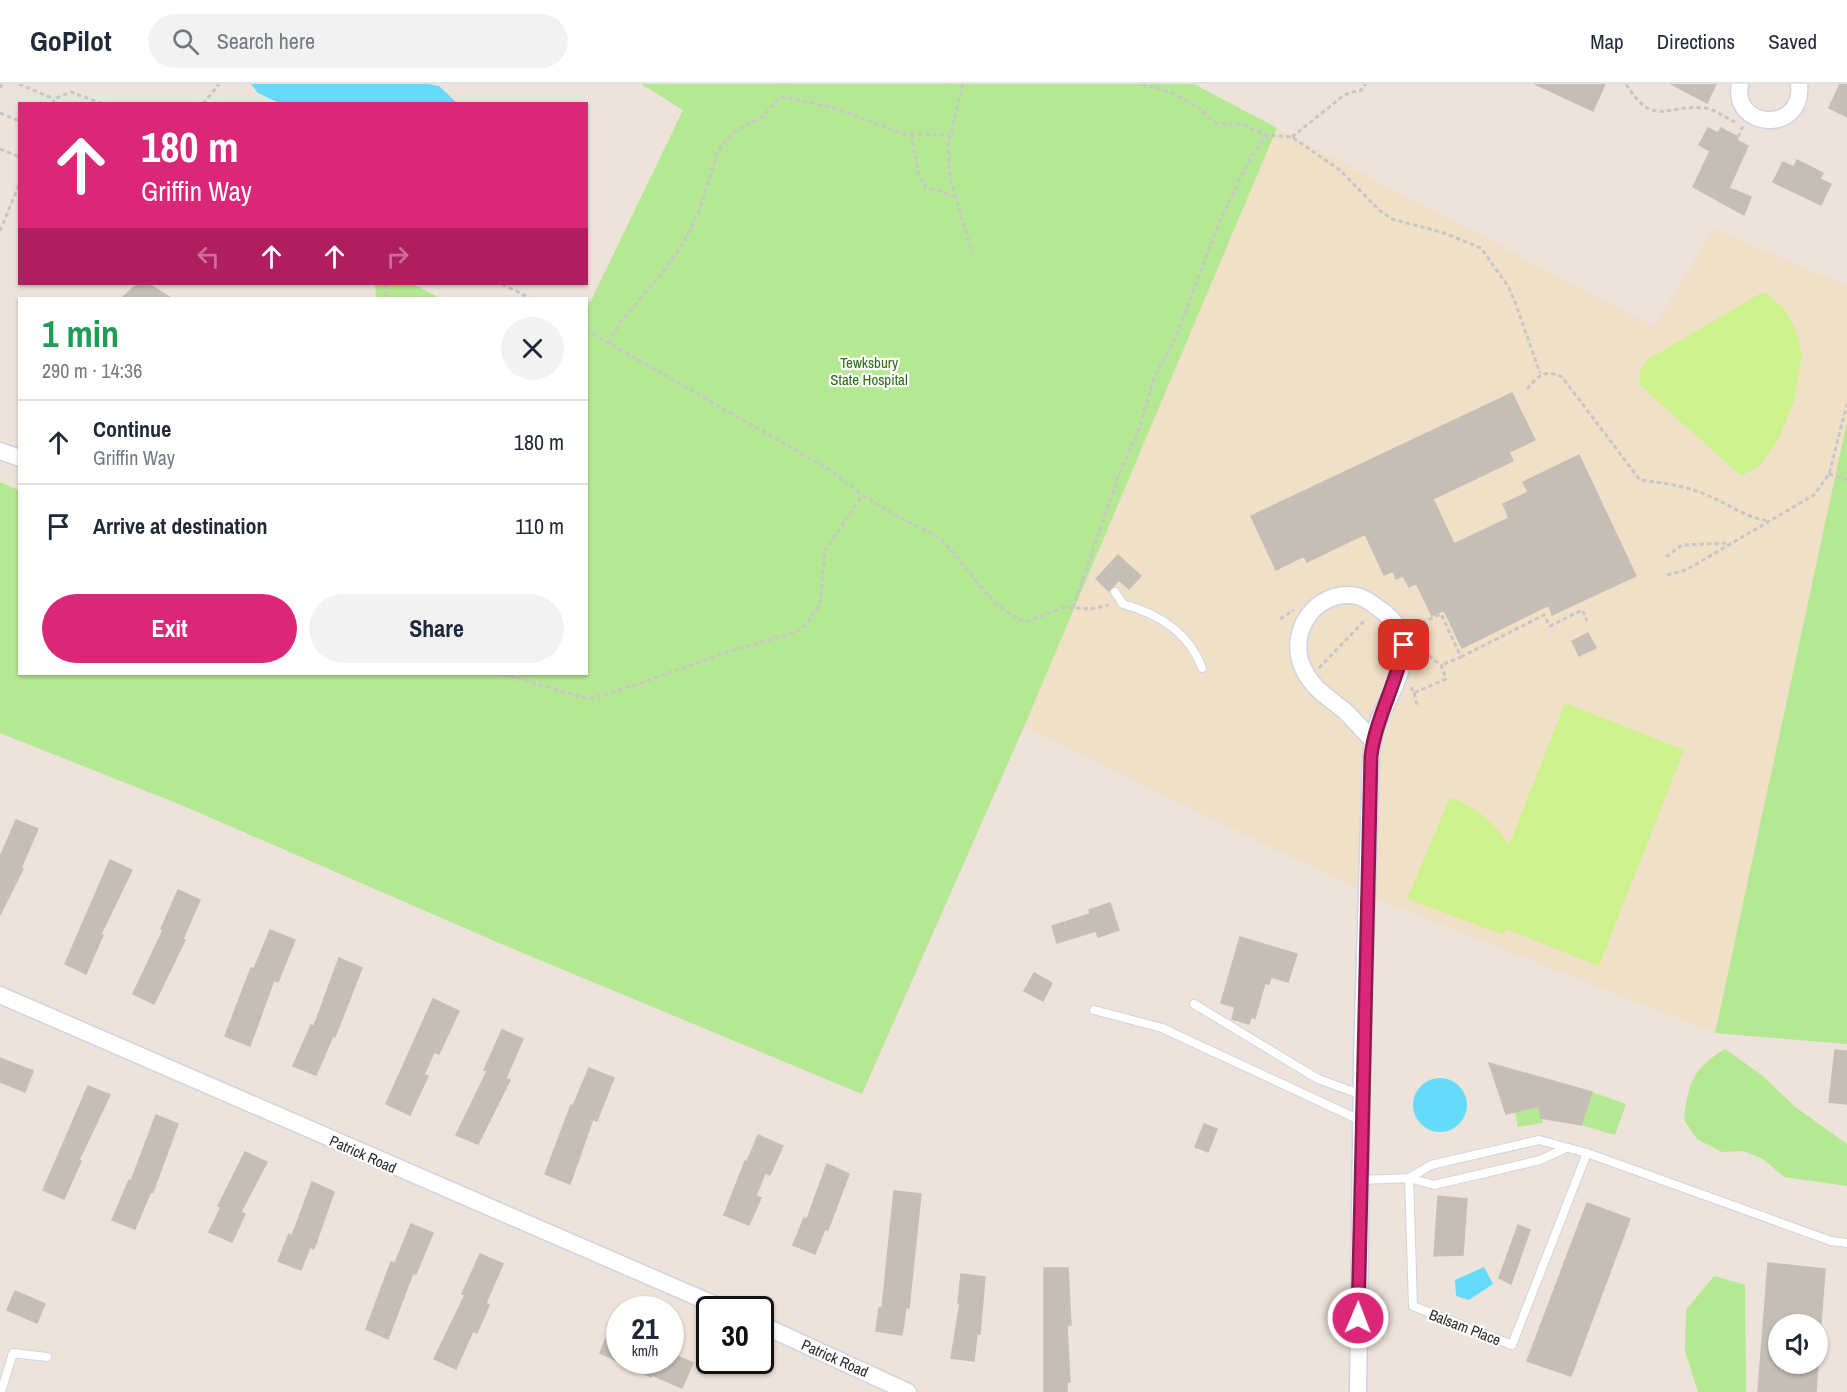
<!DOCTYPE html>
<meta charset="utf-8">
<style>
:root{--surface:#fff;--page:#f2f2f3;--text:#1f2937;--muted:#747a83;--line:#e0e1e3;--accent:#db2777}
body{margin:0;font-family:"Archivo Narrow",sans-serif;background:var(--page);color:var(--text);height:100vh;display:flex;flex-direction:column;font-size:22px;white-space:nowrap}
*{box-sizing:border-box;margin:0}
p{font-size:20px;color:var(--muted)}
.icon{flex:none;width:33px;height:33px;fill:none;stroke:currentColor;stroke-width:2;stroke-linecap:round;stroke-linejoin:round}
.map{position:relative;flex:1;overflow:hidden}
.drawer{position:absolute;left:18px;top:213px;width:570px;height:378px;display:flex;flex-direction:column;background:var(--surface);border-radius:0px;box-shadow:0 2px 4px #0004}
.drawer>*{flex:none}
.hud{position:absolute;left:18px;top:18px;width:570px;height:183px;border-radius:0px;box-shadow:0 2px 4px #0004;background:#db2777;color:#fff;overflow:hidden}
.tools{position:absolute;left:1768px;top:1230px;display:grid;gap:12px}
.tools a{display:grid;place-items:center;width:60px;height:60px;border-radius:50%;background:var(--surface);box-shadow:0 2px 4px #0004;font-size:30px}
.speed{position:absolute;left:606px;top:1212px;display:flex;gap:12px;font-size:30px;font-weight:700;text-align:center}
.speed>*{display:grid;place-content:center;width:78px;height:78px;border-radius:50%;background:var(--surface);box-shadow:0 2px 4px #0004;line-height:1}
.speed small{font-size:15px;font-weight:400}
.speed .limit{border:3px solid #111;border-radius:9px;background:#fff;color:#111}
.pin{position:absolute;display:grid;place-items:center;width:51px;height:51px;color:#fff;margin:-26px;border-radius:12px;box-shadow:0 3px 9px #0006}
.me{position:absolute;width:66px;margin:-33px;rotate:1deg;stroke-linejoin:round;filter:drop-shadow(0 0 4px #0008)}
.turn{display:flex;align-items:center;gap:21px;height:126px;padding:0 24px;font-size:27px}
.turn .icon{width:78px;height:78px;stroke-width:2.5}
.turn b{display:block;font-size:42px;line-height:51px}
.lanes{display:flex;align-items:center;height:57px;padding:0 24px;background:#0003;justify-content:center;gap:30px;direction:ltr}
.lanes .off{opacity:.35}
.round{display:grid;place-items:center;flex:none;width:63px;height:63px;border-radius:32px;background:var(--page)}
.head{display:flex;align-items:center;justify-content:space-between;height:102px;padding:0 24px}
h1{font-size:36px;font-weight:700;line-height:45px;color:#1e9e55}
.cta{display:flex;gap:12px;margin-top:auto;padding:12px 24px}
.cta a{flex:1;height:69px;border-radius:36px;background:var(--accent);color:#fff;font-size:24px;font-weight:700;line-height:69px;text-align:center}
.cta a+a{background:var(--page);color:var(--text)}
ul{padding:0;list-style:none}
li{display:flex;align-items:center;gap:18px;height:84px;padding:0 24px;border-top:2px solid var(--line)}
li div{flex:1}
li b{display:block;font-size:22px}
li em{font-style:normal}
header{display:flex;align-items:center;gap:36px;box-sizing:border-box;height:84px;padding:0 30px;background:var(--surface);border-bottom:2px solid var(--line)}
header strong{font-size:28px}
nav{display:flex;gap:33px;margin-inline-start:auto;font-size:21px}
.search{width:420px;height:54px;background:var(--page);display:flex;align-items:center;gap:15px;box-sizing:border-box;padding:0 21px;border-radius:33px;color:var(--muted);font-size:22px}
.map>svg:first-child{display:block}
.education{fill:#f0e0c8}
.green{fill:#b5e892}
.pitch{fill:#cdf18c}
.water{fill:#64dbf8}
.building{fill:#c4beb6;stroke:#c8bfb4;stroke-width:1.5}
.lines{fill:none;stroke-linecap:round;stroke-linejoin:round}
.lane-casing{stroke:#cfd4e4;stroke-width:10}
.street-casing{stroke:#cfd4e4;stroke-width:19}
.path{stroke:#c7c7c7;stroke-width:3;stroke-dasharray:4.5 3;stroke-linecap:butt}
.lane{stroke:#fff;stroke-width:8}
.street{stroke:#fff;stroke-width:16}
.route-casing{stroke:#8e194d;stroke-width:15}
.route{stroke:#db2777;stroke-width:10}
.labels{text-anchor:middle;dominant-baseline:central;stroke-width:4.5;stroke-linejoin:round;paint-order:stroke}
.park-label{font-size:15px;fill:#2c6c14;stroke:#fff}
.street-label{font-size:15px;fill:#292929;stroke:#fff}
</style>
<header>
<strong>GoPilot</strong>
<div class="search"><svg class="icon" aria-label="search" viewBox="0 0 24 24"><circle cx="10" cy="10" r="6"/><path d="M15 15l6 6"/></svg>Search here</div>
<nav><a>Map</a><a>Directions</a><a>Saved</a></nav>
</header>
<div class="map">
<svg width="1847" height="1308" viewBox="0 0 1847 1308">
<rect width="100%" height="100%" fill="#ede3da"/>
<!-- education -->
<path class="education" d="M1277,44L1654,243L1713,145L1847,201V338L1715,949L1379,816L1024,643Z"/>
<!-- green -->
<path class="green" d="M641,0H1194L1277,44L1024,643L862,1010L513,865L186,723L0,649V398L19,406L20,590H586L587,225L683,26Z
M375,200H413L440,214H376Z
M1847,338V960L1715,949Z
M1725,965L1763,992L1794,1022L1847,1060V1102L1784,1093L1763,1075L1743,1067L1722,1068L1697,1055L1684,1036C1688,999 1693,984 1725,965Z
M1592,1008L1626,1020L1615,1051L1581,1041Z
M1539,1022L1543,1039L1518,1043L1515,1028Z
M1714,1192L1745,1201L1746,1308H1698L1685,1267L1686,1226Z"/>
<!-- pitch -->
<path class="pitch" d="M1763,208L1782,222L1795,244L1802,271L1794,317L1779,354L1761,381L1741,392L1640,301C1638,289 1641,282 1650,274Z
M1565,619L1684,666L1599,882L1506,845L1504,851L1407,815L1450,713C1477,724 1493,737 1509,761Z"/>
<!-- water -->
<path class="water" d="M251,0H428L439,2L457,19H279L258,9Z
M1413 1021a27 27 0 1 1 54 0a27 27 0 1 1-54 0Z
M1484,1183L1493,1200L1469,1216L1456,1212L1455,1196Z"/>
<!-- building -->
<path class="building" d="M1535,0H1605L1593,27Z
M1671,0H1716L1707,19Z
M1840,0H1847V33L1829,24Z
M1708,44L1718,49L1721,44L1738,53L1737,56L1748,62L1729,104L1751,113L1744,131L1693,103L1710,67L1699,61Z
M1797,76L1823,89L1820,95L1831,100L1821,121L1773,98L1783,78L1794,83Z
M145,200L150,201L171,214H122L134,203Z
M1512,309L1535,356L1509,368L1513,377L1433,415L1454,460L1509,434L1503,420L1528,408L1523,398L1579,371L1636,492L1552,531L1549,521L1462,564L1444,526L1432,532L1416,499L1409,503L1403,492L1396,495L1393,487L1384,491L1365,450L1307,478L1304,472L1276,486L1251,432Z
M1118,471L1141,492L1129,505L1119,496L1109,507L1096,495Z
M1588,549L1596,564L1579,572L1572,557Z
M16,736L38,745L21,784L23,785L0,831V773Z
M110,776L132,786L101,850L103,851L86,890L65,880Z
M178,806L200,816L183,855L185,856L154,920L133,910L163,846L161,845Z
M1110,819L1119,846L1098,853L1096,847L1057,859L1052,842L1090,830L1089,826Z
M270,846L295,856L278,898L274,896L250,962L225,952L251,884L254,885Z
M1240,853L1297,870L1288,898L1271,893L1269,900L1265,899L1255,934L1251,933L1249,940L1232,935L1235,923L1221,919Z
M339,874L362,884L335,953L333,952L316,991L293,982L311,941L314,942Z
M1034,889L1052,899L1043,917L1024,907Z
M433,915L459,927L439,970L434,968L424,991L428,992L410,1031L386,1020Z
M502,946L523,955L506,994L510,996L478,1060L456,1051L487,987L484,986Z
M1835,966L1847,967V1020L1829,1018Z
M0,974L33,987L25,1008L0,998Z
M1489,979L1592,1008L1581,1041L1541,1034L1539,1022L1506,1030Z
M589,984L614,994L597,1037L593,1035L570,1100L545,1090L571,1021L573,1022Z
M88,1002L110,1011L79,1076L81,1077L64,1115L43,1106Z
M156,1031L178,1040L153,1108L151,1107L135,1145L112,1136L129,1096L131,1097Z
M1204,1040L1217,1045L1208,1068L1195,1063Z
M758,1051L783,1062L770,1091L765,1089L756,1112L761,1114L749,1141L724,1131L745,1077L747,1078Z
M245,1068L267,1078L241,1128L245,1130L232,1158L209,1148L221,1123L218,1122Z
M827,1080L849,1090L828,1146L825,1145L815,1170L793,1161L804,1134L807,1135Z
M312,1098L334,1108L314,1165L310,1163L301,1186L278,1177L289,1150L292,1152Z
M894,1107L921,1110L909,1224L906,1223L902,1251L876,1247L879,1224H882Z
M1438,1112L1467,1115L1463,1171L1434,1172Z
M1587,1119L1630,1135L1571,1292L1527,1277Z
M411,1140L433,1149L416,1190L413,1189L388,1255L366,1245L391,1178L395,1179Z
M1518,1141L1530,1146L1511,1200L1499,1194Z
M480,1170L503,1180L486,1219L489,1221L477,1249L473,1247L456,1285L434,1275L465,1211L462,1210Z
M1768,1179L1825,1185L1821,1240H1779V1280H1818L1816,1308H1758Z
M1044,1184H1068L1071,1241H1067L1070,1298H1067V1308H1044Z
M961,1190L985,1193L980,1250H977L974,1277L951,1274L960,1219H958Z
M15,1207L45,1220L37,1239L7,1226Z
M610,1245L620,1249V1276H670V1269L693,1279L682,1304L652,1291L651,1293L600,1269Z"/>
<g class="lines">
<defs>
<path id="lane" d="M1115,508L1123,520C1159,530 1189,548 1202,584
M1194,920L1318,995L1362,1011
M1094,926L1162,944L1362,1037
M1409,1094L1431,1081L1539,1056L1587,1069L1831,1157L1847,1159
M1409,1094L1413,1222L1512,1261L1587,1069
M1362,1096L1409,1094L1434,1101L1540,1076L1564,1065
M1,1308L13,1269L47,1273"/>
<path id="street" d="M1740,0C1731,46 1805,50 1799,0
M0,367L20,374
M0,911L727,1226
M760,1240L908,1308
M1358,1308L1362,974L1371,672C1373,662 1373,651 1377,641C1386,617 1408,585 1403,559C1401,544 1393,535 1381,526C1374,521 1366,514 1357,512C1316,504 1285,549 1304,586C1313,605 1329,614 1345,627C1355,637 1364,647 1373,657"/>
</defs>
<!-- lane casing -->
<use href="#lane" class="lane-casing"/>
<!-- street casing -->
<use href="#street" class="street-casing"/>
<!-- path -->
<path class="path" d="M19,0L54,15
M963,0L948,60L950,93L972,169
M1142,0L1173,9L1202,26L1216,39L1245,41L1266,51L1292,53L1340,86L1379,126L1392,135L1444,149L1481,164L1508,202L1515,218L1540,289
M1626,0C1654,45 1665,20 1705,24C1714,25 1726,34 1735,38
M0,4L2,0
M53,20L54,15L71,8L103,20
M203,20L219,0
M0,29L20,37
M911,50L919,92L926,103L956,113
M1292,53L1343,12L1351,8L1360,7L1366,0
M1738,53L1743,42
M0,65L20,73
M0,147L20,98
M386,200V214
M502,200L530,214
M586,246L832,387C853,405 875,420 900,434C915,442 931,446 944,459C970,484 990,525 1026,538L1065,523L1091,525L1109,521
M609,259L620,238L660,192L682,161L700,125L718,67L734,48L764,32L777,16L785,13L835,24L904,50L950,51
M1527,305C1539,291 1544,285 1562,293L1640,396C1664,399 1687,402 1709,412C1730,421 1746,434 1770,437
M1829,390L1847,396
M1666,473L1682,461L1730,459
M1667,491L1686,486L1814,411L1829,390L1847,320
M1073,524L1119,390L1138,348L1154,294L1175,255L1219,139L1249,76L1266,51
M1280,535L1294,526
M1415,542L1441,530L1461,573L1441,581
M1461,573L1544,531L1550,542L1582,526L1587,537
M1319,584L1366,535
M503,590L589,615L635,601L727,568L793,549L805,542L820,520L825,467L862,411
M1411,603L1414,609L1446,595L1441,581L1420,565
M1414,609L1417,621"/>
<!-- lane -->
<use href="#lane" class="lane"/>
<!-- street -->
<use href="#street" class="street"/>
</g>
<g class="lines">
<defs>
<path id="route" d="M1358,1234L1371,672C1376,633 1397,599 1404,561"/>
</defs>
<!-- route casing -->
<use href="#route" class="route-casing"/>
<!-- route -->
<use href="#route" class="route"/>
</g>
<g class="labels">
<!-- park labels -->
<g class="park-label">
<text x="869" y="278">Tewksbury<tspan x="869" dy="17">State Hospital</tspan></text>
</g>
<!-- street labels -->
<g class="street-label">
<text transform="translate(363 1070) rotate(24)">Patrick Road</text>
<text transform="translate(1465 1243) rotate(21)">Balsam Place</text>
<text transform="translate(835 1274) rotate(24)">Patrick Road</text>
</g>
</g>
</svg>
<div class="tools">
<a><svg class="icon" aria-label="sound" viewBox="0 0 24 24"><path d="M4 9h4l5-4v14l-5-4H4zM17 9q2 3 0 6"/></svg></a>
</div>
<div class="speed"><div>21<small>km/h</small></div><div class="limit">30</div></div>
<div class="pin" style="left:1404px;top:561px;background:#d93025"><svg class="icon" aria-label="arrive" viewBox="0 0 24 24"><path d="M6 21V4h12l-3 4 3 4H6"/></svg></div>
<svg class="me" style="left:1358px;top:1234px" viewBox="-20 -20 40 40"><circle r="17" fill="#db2777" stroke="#fff" stroke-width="3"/><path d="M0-11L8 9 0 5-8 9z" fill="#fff"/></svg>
<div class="hud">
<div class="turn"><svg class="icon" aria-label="ahead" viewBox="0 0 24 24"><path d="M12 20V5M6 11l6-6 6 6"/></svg><div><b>180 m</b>Griffin Way</div></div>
<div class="lanes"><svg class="icon off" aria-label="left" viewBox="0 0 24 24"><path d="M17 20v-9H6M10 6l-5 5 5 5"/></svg><svg class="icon" aria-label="ahead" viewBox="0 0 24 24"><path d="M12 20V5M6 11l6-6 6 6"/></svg><svg class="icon" aria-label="ahead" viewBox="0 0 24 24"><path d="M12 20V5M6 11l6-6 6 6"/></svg><svg class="icon off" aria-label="right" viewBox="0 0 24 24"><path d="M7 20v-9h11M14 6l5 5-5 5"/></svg></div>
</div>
<section class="drawer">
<div class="head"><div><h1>1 min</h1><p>290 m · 14:36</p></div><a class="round"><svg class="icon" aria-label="close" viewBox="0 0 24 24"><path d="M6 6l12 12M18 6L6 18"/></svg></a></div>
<ul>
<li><svg class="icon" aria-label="ahead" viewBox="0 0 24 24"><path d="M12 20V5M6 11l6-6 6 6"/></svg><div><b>Continue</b><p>Griffin Way</p></div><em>180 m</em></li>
<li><svg class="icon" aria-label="arrive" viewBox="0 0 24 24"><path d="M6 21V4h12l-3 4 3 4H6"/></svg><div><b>Arrive at destination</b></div><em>110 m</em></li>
</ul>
<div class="cta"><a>Exit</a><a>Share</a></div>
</section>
</div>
